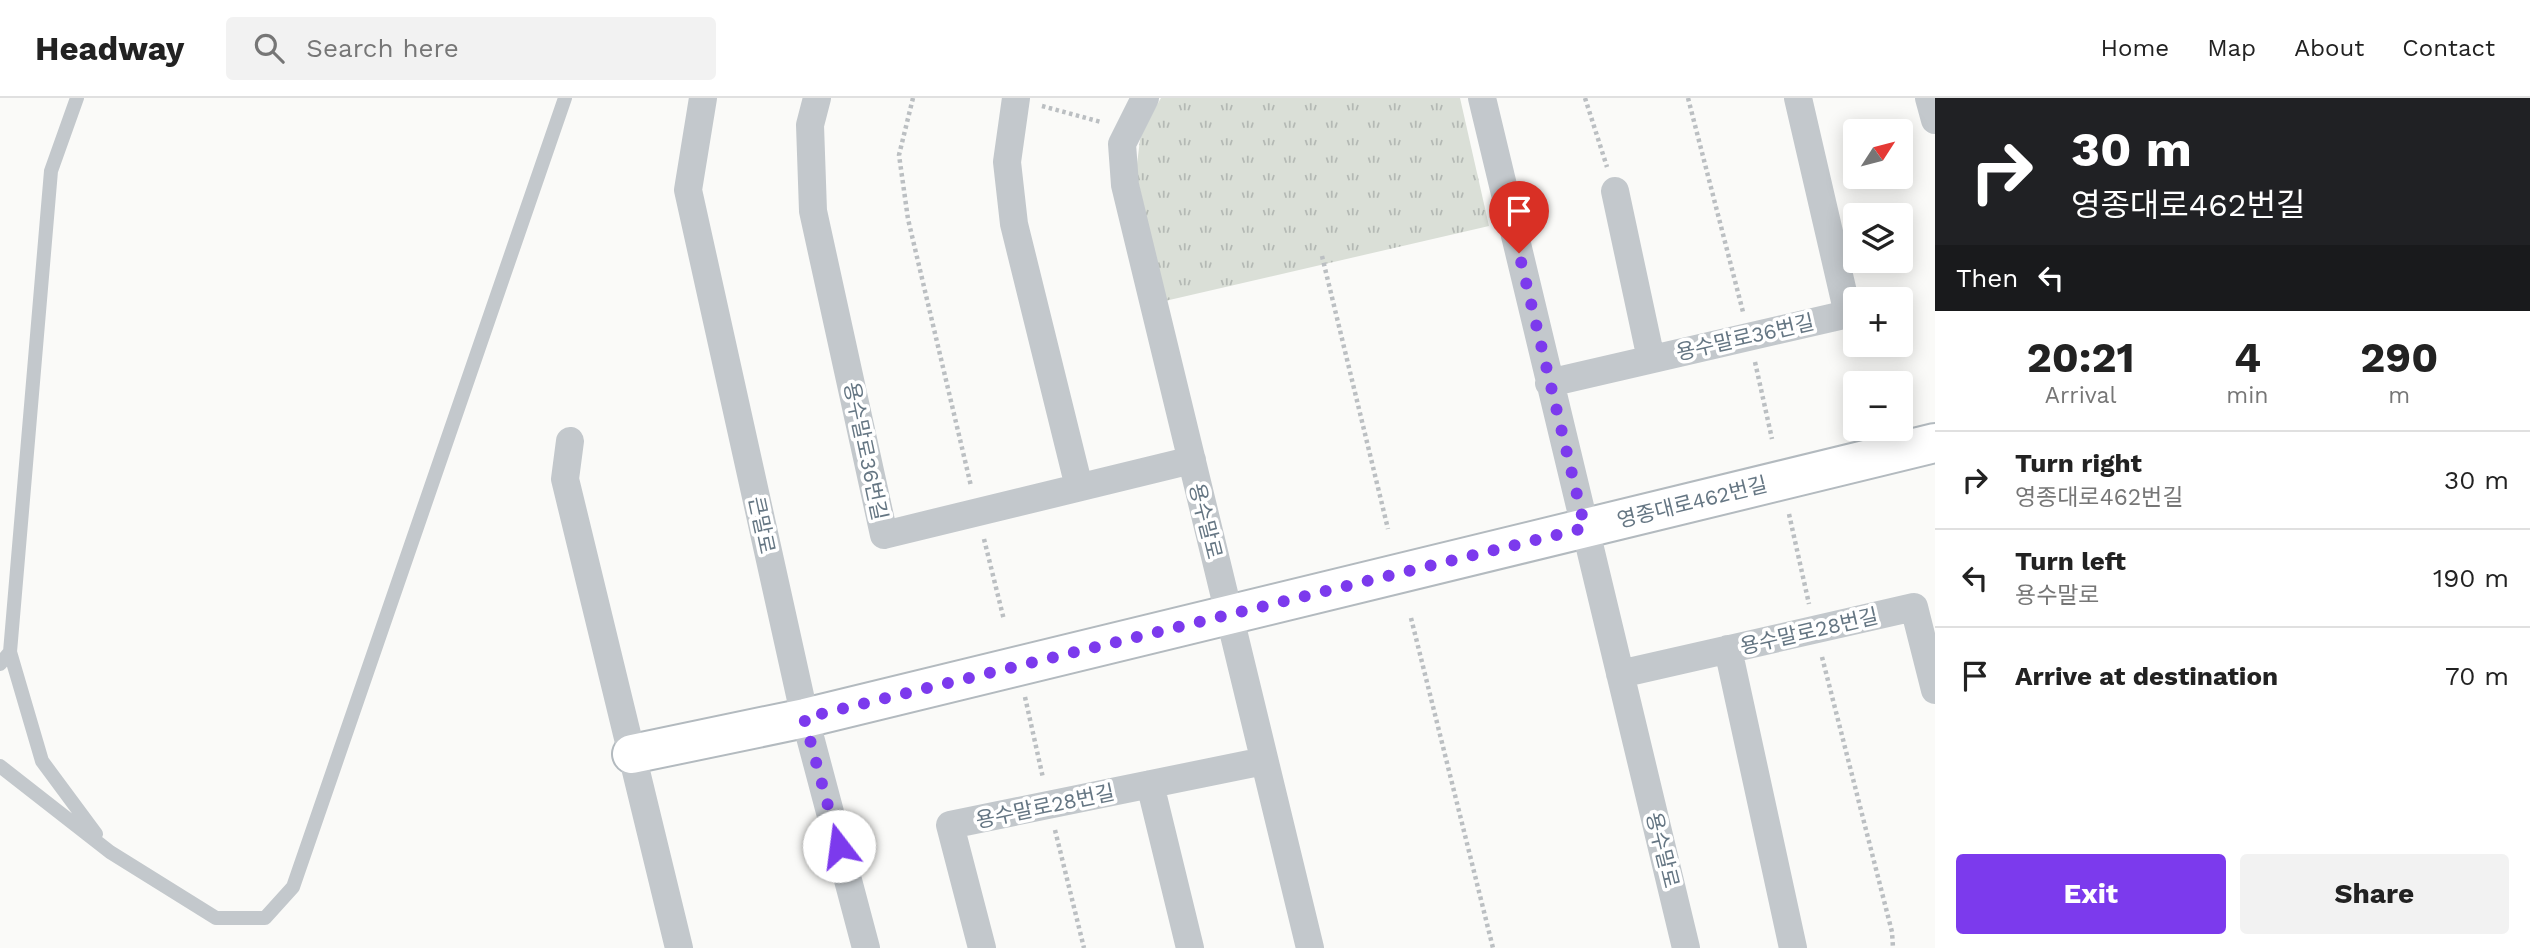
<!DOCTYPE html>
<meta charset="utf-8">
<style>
:root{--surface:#fff;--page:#f2f2f2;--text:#222;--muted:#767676;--line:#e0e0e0;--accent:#7c3aed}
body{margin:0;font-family:"Work Sans","Noto Sans KR",sans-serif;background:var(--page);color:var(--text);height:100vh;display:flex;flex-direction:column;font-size:26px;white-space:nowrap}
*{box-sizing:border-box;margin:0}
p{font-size:23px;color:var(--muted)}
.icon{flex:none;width:38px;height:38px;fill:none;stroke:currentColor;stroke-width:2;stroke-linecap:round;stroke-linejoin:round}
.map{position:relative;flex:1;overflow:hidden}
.panel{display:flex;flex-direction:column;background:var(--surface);width:595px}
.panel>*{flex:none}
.guide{background:#202124;color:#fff;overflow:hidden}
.needle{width:46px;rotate:54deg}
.tools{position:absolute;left:1843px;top:21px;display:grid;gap:14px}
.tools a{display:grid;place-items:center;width:70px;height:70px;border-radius:7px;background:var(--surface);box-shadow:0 4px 18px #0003;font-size:35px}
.pin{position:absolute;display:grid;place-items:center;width:60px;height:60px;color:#fff;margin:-72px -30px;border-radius:50% 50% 50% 0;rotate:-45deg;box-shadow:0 0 7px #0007}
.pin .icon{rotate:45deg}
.me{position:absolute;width:77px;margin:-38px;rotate:345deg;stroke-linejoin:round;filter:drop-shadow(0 0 5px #0008)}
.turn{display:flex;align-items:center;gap:24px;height:147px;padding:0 21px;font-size:32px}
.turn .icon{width:91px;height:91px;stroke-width:2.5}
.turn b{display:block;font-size:49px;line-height:60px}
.then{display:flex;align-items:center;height:66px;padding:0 21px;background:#0003;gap:14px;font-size:26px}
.eta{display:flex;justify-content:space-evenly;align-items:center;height:119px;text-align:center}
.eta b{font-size:42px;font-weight:700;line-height:49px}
.cta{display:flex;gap:14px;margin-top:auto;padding:14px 21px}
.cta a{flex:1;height:80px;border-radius:7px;background:var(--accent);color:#fff;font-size:28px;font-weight:700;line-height:80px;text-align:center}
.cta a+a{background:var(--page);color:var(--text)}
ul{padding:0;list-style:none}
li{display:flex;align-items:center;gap:21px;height:98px;padding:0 21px;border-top:2px solid var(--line)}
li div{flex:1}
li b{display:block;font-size:26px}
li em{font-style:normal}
header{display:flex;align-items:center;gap:42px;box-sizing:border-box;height:98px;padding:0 35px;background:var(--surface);border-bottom:2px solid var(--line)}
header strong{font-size:33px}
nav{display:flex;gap:38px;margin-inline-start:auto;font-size:24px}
.search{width:490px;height:63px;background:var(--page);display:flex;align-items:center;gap:18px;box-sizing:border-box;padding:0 24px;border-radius:7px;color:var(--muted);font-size:26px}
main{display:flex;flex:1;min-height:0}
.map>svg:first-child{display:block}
.park{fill:url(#park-tufts)}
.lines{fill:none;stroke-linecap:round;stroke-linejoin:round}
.secondary-casing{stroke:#b3babf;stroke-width:42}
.path{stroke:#bbbfc2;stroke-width:4.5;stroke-dasharray:3.5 3.5;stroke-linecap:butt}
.lane{stroke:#c3c8cc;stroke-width:14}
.street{stroke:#c3c8cc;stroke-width:28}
.secondary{stroke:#fff;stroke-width:38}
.route{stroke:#7c3aed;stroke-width:12;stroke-dasharray:0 21.6}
.labels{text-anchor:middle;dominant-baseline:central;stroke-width:7;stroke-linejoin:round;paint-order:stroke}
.street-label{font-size:21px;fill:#657683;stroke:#fff}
</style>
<header>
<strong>Headway</strong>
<div class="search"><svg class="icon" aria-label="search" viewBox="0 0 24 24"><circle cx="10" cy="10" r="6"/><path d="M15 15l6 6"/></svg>Search here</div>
<nav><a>Home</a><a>Map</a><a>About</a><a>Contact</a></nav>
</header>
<main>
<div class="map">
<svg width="1935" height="850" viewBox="0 0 1935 850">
<defs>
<pattern id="park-tufts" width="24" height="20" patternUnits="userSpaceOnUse" patternTransform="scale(1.75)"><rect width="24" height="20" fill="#dadfd7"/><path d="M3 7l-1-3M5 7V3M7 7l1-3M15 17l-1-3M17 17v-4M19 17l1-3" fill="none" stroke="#b4b9b4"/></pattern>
</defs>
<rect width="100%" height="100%" fill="#fafaf8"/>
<!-- park -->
<path class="park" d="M1161,0H1460L1489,128L1165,203L1136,74L1141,34Z"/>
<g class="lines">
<defs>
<path id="secondary" d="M632,656L805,620L1935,345"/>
</defs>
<!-- secondary casing -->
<use href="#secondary" class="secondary-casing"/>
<!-- path -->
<path class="path" d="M913,0L899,57L908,121L971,388
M1585,0L1607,69
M1688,0L1743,214
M1042,8L1101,24
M1322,158L1388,431
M1755,264L1772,341
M1789,416L1809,506
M984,441L1004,522
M1411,520L1493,850
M1822,559L1892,834L1893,850
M1025,599L1043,680
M1055,732L1084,850"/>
<!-- lane -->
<path class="lane" d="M10,554L42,663L96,736
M0,566L10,554L51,73L77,0
M0,668L110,754L216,820H265L293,789L565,0"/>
<!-- street -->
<path class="street" d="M703,0L688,92L805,620L866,850
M817,0L810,27L813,113L884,437L1192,362
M1016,0L1007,64L1014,126L1079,389
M1145,0L1122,46L1125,87L1310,850
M1482,0L1686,850
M1929,0L1935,22
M1615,93L1651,261
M1549,285L1848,216L1798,0
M570,343L565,381L679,850
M1728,551L1793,850
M1620,576L1914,509L1935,592
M1150,686L1190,850
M982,850L950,727L1264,663"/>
<!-- secondary -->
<use href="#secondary" class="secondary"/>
</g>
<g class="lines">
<!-- route -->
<path class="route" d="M839,748L804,620L1585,430L1519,155"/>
</g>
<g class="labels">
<!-- street labels -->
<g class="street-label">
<text transform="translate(1745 239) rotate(-13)">용수말로36번길</text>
<text transform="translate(866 353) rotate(78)">용수말로36번길</text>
<text transform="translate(1692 404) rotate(-14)">영종대로462번길</text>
<text transform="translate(1206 423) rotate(76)">용수말로</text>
<text transform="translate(762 427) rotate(78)">큰말로</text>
<text transform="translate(1809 533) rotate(-13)">용수말로28번길</text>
<text transform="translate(1045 708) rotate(-12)">용수말로28번길</text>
<text transform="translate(1663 752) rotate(76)">용수말로</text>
</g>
</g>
</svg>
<div class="tools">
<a><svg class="needle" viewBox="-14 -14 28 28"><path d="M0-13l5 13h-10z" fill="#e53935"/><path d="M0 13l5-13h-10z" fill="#767676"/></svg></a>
<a><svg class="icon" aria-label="layers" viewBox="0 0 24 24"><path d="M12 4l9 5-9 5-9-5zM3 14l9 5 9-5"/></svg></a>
<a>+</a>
<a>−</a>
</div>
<div class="pin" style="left:1519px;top:155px;background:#d93025"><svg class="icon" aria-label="arrive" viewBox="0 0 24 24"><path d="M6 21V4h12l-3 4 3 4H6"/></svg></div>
<svg class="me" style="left:839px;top:748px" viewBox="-20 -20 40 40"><circle r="19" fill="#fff"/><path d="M0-13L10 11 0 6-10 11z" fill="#7c3aed"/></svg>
</div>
<section class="panel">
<div class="guide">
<div class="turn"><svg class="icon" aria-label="right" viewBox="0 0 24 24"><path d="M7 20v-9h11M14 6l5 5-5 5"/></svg><div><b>30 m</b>영종대로462번길</div></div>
<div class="then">Then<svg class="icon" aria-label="left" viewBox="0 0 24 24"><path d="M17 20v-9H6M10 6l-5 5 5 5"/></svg></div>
</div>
<div class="eta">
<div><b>20:21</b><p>Arrival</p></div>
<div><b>4</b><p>min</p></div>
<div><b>290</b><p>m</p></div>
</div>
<ul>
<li><svg class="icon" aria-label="right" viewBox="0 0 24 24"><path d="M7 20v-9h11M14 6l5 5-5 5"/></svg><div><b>Turn right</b><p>영종대로462번길</p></div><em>30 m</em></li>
<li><svg class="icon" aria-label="left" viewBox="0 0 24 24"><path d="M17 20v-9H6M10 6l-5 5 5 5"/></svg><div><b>Turn left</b><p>용수말로</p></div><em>190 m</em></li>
<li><svg class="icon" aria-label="arrive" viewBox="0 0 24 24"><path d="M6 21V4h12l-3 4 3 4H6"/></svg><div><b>Arrive at destination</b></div><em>70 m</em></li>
</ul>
<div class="cta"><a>Exit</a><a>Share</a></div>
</section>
</main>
